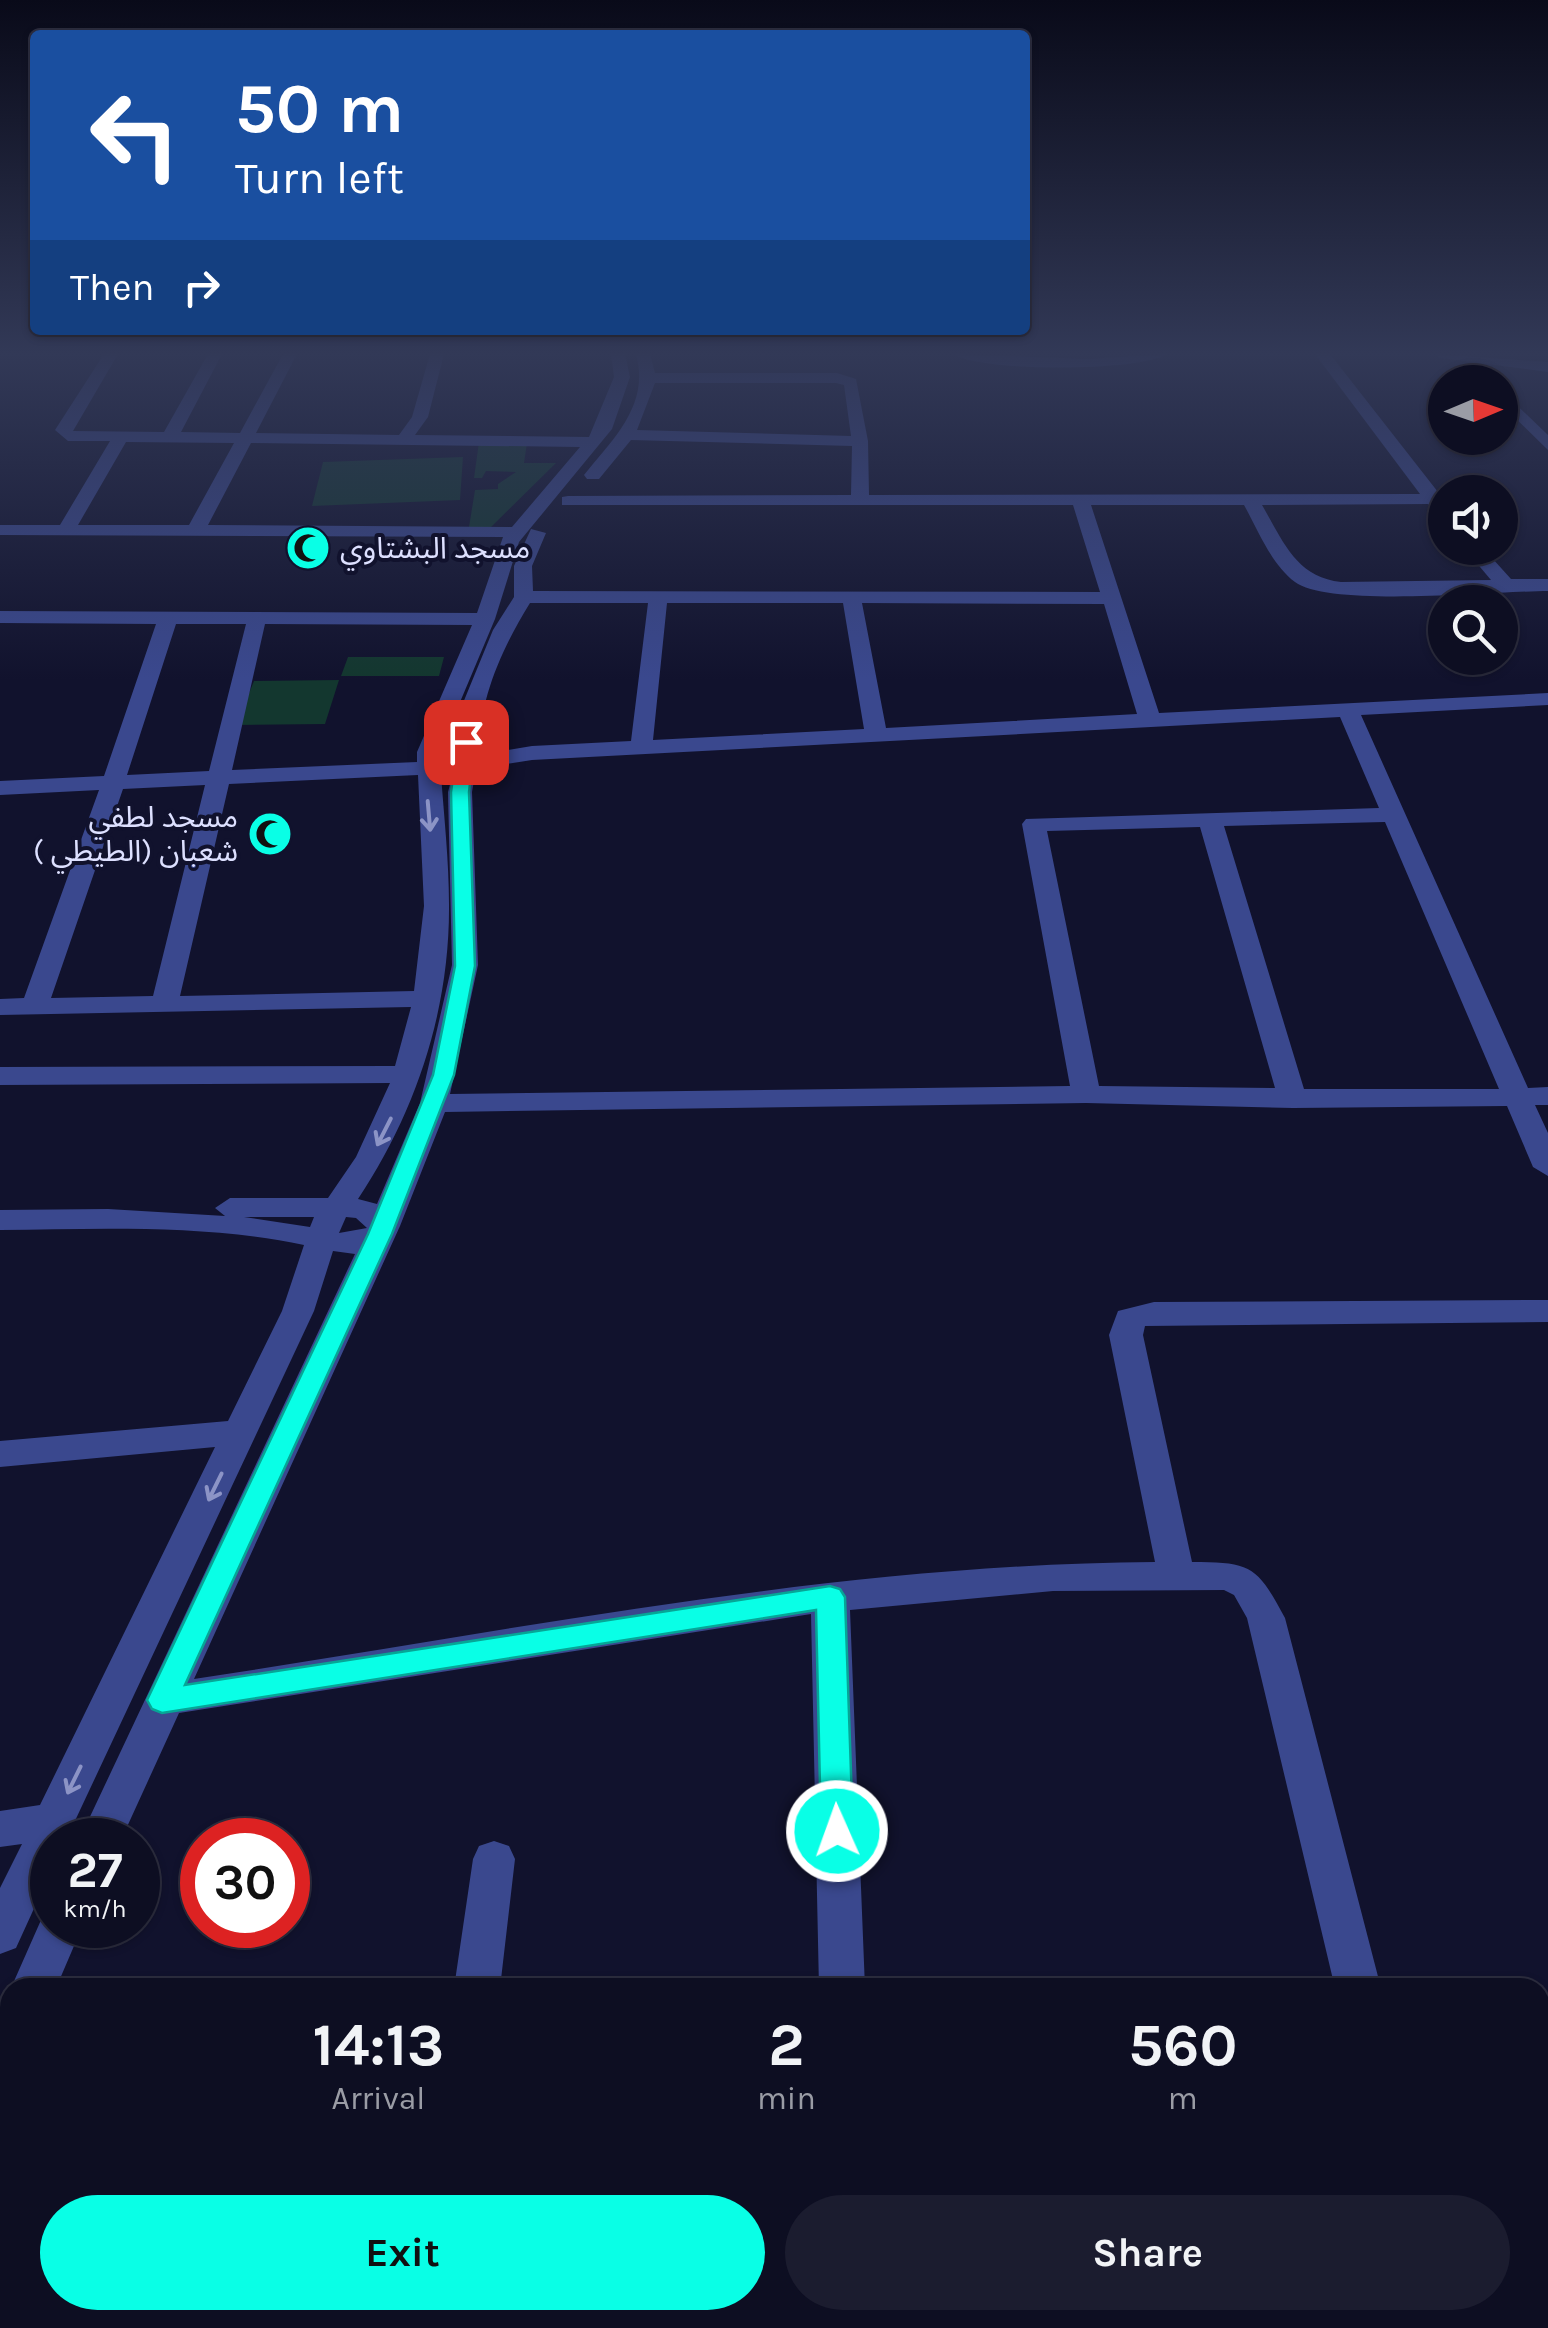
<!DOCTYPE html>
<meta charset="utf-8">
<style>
:root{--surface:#0d0e22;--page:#1b1c2f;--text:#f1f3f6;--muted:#9a9ca5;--line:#2d2e40;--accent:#09ffe6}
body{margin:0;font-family:Karla,"Noto Sans Arabic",sans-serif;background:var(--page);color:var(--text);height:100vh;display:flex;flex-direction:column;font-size:38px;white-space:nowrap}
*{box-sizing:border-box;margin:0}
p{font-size:32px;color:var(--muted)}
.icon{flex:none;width:55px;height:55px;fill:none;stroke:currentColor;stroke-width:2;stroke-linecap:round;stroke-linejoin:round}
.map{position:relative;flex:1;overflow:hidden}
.sheet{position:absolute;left:0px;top:1978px;width:1550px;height:352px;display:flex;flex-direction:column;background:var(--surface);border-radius:30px 30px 0 0;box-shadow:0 2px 8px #0004,0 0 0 2px var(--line)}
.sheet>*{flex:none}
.guide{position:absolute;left:30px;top:30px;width:1000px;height:305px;border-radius:10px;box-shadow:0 2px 8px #0004,0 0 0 2px var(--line);background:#1a4fa0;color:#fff;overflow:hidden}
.needle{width:65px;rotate:88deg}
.buttons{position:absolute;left:1428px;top:365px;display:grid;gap:20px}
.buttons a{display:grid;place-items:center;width:90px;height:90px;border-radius:50%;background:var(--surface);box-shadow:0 2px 8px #0004,0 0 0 2px var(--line);font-size:50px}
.speed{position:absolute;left:30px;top:1818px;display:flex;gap:20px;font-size:50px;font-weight:700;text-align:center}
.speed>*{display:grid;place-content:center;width:130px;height:130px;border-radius:50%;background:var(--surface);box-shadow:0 2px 8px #0004,0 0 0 2px var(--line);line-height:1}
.speed small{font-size:25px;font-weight:400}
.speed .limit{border:15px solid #d22;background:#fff;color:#111}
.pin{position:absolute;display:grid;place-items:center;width:85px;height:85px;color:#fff;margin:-42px;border-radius:20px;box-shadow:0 5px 15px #0006}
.me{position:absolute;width:110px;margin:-55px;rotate:358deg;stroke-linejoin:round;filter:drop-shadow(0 0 8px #0008)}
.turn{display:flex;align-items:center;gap:35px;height:210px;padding:0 40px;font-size:45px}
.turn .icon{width:130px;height:130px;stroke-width:2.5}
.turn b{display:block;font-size:70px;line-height:85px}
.then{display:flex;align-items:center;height:95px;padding:0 40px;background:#0003;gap:20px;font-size:38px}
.eta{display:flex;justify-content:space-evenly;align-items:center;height:170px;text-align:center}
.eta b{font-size:60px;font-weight:700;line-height:70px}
.button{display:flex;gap:20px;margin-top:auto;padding:20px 40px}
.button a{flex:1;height:115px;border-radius:60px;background:var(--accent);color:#111;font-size:40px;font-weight:700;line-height:115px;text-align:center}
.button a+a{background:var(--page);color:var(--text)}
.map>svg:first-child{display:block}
.green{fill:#13372f}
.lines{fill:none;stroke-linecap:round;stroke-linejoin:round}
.minor{fill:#3a488e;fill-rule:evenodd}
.oneway{stroke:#8c94c6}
.route{fill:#09ffe6;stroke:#06a696;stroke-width:2.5}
.labels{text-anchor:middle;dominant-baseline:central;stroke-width:8;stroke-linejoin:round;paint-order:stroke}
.far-poi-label{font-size:30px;fill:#dde0ff;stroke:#11122d;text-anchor:start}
</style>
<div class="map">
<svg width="1548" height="2328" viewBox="0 0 1548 2328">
<rect width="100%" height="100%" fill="#11122d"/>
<!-- green -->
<path class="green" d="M479,442L527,443L524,463H556L491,527H469L475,490L498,489V484L516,472L486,471L482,478H474Z
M463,457L460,500L312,506L323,462Z
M348,657H444L439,676H341Z
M339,680L325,724L236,725L254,681Z"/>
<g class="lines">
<!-- minor -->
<path class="minor" d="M104,354H118L73,431L164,432L208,354H222L181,432L240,433L283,354H297L256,433L399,435L412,417L430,354H444L428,417L415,435L589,437L614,377L611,354H625L630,377L612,429L519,542L495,619L439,752L440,761L456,759V720L493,630L514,597V566L531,529L546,533L532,566L533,591L1100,592L1073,505H562V497L568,496L851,495L852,446L631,440L599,479H587L584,475C614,438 650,405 636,354H650L655,373H837L856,379L868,441L869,495L1420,494L1315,354H1330L1445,501V517L1428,504L1262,505C1283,541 1296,577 1341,582L1491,580L1464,548H1483L1511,579H1548V591C1498,591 1329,608 1295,582C1271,564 1258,530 1244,505H1091L1159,713L1548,693V705L1361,715L1528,1088L1548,1087V1105H1535L1548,1133V1176L1533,1167L1507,1106L1293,1108L1086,1103L445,1112L400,1226L194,1679C512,1631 833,1564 1155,1562L1109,1335L1118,1311L1154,1302L1548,1300V1322L1145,1326L1143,1335L1192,1562C1252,1562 1257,1566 1285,1618L1381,1988H1335L1247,1618L1234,1595L1224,1590L1053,1591L850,1610L865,1988H819L811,1614L179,1713L121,1840H79L355,1254L333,1251L314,1311L66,1840H52V1869L16,1948L0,1954V1888L22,1844L0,1847V1811L40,1805L215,1447L0,1467V1441L228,1421L282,1311L304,1245C206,1224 99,1229 0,1230V1210L108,1209L225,1216L215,1208L230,1198H328L356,1157L390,1083L0,1085V1067L395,1066L411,1007L0,1015V999L24,998L99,790L0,795V781L104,776L156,624L0,623V611L477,613L503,537L0,535V525H60L110,441H68L55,430ZM655,383H836L844,385L851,436L637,430ZM126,442L234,443L189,525H78ZM251,443L580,447L512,527L208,525ZM530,603H648L631,741L532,746L479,755C478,701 502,648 530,603ZM667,603H843L864,729L653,740ZM862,603L1104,604L1137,714L886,728ZM176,624H246L209,771L127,775ZM265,624L472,625L417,752V762L232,770ZM1340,717L1379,808L1026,819L1022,824L1070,1086L450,1094L478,965L472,792L476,769L532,760ZM453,773L448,792L452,965L420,1103L377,1204L358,1199C416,1112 450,1010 449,904C449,861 444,817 441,774ZM418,775L424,906L414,991L180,996L229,784ZM205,785L153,996L51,998L123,789ZM1385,822L1499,1089H1304L1224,826ZM1200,827L1275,1088L1099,1086L1047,831ZM244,1217H314L310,1227ZM346,1217L356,1218L367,1228L339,1233Z
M954,354L1088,359L1167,354C1140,372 978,372 954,354Z
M1434,354L1548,362V372L1441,358Z
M1500,389L1548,435V450L1500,403Z
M494,1841L509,1846L515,1859L500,1988H454L473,1859L479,1846Z
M52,1909V1925H83L56,1988H11L45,1911Z
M1548,2001V2043L1540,2046V2004Z
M10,2019V2080L0,2084V2022Z
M408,2320H460L459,2328H407Z
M544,2320H618L614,2328H541Z
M826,2320H878V2328H826Z"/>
</g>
<!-- one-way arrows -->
<defs><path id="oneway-shaft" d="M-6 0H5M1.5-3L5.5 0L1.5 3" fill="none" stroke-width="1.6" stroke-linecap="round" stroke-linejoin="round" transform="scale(2.5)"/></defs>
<g class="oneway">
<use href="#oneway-shaft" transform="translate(429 816) rotate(85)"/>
<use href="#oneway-shaft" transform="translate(384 1132) rotate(117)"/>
<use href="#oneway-shaft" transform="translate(215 1487) rotate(116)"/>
<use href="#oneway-shaft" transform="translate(74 1780) rotate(116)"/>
</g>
<!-- sky -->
<linearGradient id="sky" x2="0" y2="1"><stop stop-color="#090a19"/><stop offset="0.52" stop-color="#323957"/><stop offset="1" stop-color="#323957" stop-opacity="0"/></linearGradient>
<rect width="1548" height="680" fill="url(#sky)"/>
<!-- route -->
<path class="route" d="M466,737L475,742L469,792L475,966L454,1075L392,1234L185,1685L830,1586L840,1589L845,1597L853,1831L849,1841L837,1845L826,1841L821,1831L816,1610L162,1713L152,1709L147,1700L368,1234L433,1075L455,966L451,792L458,742Z"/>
<!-- icons -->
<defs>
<symbol id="mosque-disc" viewBox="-11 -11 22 22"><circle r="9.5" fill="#09ffe6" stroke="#11122d"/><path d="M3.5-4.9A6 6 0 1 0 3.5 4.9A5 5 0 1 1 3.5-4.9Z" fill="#111"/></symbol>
</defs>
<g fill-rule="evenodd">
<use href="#mosque-disc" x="283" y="523" width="50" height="50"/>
<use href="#mosque-disc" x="245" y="809" width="50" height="50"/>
</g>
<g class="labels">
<!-- far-poi labels -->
<g class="far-poi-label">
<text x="340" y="548">مسجد البشتاوي</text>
<text x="238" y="817" text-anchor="end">مسجد لطفي<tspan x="238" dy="34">شعبان (الطيطي )</tspan></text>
</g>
</g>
</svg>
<div class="buttons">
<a><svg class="needle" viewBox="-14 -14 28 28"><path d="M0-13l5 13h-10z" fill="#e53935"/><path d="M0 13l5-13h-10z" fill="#9a9ca5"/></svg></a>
<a><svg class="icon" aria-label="sound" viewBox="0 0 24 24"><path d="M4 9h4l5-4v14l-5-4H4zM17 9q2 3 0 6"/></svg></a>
<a><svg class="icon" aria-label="search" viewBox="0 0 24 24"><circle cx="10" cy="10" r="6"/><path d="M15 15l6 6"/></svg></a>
</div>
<div class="speed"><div>27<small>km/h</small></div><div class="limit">30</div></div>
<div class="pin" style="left:466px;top:742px;background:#d93025"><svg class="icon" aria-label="arrive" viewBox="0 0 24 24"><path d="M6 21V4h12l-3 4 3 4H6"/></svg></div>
<svg class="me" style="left:837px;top:1831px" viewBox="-20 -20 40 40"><circle r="17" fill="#09ffe6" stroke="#fff" stroke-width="3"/><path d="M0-11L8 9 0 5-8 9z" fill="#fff"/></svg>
<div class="guide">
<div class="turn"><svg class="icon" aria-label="left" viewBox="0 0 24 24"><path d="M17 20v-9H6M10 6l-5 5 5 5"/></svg><div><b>50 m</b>Turn left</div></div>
<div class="then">Then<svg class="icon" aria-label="right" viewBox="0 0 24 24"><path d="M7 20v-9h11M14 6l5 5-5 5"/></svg></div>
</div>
<section class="sheet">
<div class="eta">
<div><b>14:13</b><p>Arrival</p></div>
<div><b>2</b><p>min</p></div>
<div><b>560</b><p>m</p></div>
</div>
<div class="button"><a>Exit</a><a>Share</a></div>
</section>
</div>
